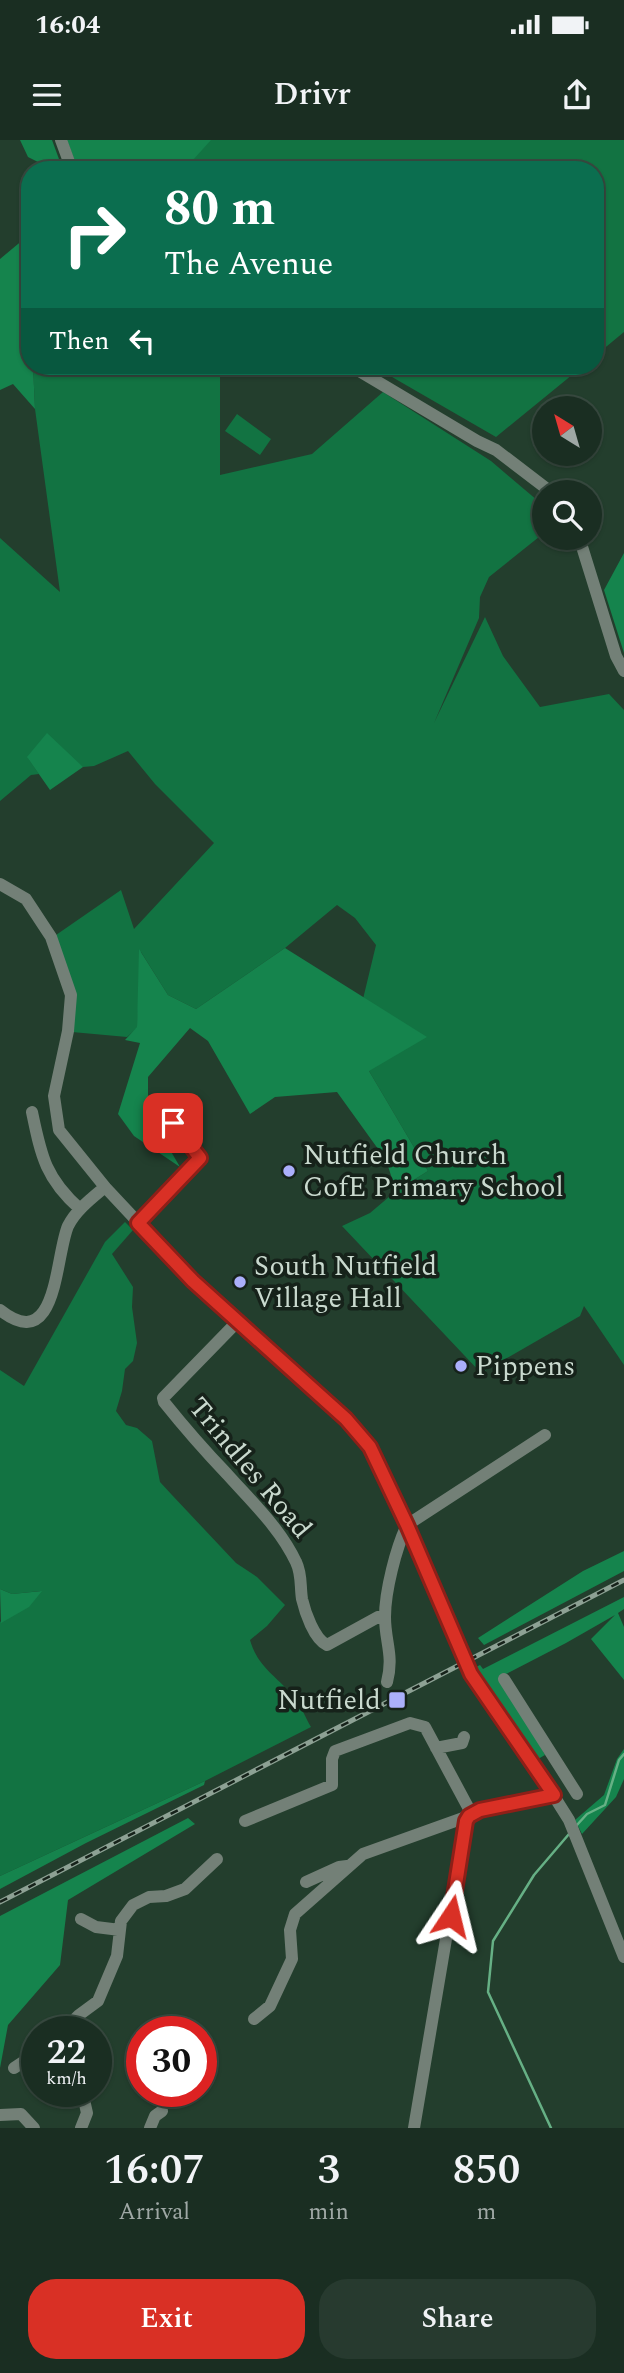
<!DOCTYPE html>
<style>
:root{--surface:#1a2e22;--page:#273a2f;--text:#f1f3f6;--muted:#9fa8a5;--line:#384a40;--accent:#d93025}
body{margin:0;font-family:Spectral,serif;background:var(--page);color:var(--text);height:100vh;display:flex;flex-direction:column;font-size:26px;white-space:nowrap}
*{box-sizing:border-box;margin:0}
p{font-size:23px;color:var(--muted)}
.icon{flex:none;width:38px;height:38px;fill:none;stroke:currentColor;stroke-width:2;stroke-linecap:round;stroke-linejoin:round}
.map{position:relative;height:1988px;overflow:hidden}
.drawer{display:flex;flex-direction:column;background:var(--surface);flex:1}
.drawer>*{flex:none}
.guide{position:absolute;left:21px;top:21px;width:583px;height:214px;border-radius:28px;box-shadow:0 2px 5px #0004,0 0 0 2px var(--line);background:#0b6e4f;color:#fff;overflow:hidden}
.needle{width:46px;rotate:323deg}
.buttons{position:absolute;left:532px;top:256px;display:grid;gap:14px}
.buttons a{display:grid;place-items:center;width:70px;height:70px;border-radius:50%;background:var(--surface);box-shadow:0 2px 5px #0004,0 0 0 2px var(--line);font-size:35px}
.speed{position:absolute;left:21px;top:1876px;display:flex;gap:14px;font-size:35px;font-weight:700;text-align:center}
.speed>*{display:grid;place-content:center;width:91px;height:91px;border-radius:50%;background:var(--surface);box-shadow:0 2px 5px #0004,0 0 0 2px var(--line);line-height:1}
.speed small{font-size:18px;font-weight:400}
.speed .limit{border:10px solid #d22;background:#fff;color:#111}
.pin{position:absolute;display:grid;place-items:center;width:60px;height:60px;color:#fff;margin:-30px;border-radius:14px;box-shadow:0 4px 10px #0006}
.me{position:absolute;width:77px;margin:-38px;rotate:10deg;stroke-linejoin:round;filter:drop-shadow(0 0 5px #0008)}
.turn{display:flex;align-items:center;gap:24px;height:147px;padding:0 28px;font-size:32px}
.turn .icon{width:91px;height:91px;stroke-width:2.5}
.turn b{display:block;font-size:49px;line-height:60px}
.then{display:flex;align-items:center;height:66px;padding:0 28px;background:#0003;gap:14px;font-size:26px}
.eta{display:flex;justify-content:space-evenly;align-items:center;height:119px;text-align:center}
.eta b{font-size:42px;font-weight:600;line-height:49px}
.button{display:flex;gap:14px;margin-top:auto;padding:14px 28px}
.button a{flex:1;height:80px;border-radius:28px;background:var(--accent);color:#fff;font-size:28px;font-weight:600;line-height:80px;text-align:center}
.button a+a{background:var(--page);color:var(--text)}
.status{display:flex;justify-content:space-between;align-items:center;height:49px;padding:0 35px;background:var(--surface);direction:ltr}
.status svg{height:19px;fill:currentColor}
header{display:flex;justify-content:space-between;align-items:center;height:91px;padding:0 28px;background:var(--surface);font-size:32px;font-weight:600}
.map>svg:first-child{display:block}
.green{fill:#127342}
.forest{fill:#15844d}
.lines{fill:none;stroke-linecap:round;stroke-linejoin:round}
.stream{stroke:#66b085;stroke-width:2.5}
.minor{stroke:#738077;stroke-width:12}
.rail-casing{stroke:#8da194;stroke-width:5}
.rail{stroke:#16221a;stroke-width:2.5;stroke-dasharray:8;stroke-linecap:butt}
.route-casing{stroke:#8d1f18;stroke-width:18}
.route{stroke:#d93025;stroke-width:12}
.poi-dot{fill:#abaffb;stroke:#16221a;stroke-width:2.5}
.labels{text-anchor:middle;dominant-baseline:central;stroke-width:7;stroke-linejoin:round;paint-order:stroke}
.poi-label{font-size:28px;fill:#c9d9ce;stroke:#16221a;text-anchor:start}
.street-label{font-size:28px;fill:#c9d9ce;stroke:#16221a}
</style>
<div class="status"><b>16:04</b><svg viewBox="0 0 49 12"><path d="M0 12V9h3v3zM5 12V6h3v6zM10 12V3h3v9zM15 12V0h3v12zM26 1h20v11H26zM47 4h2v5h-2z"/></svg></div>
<header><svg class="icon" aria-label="menu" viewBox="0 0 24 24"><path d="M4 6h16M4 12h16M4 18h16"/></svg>Drivr<svg class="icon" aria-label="share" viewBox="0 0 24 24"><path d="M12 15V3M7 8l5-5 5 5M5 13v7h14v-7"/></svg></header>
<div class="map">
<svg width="624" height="1988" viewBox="0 0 624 1988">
<rect width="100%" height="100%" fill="#233e2d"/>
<!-- green -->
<path class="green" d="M210,0H624V192L595,216V30H183Z
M33,226H220V335L312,314L383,252L491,321L544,366V393L489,437L480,457L479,478L434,583L485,477L503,516L540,567L609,554L624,570V1225L584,1166L580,1176L481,1233L342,1086L370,1073L396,1051L428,1031L369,931L363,859L376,805L355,778L337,765L285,808L196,869L168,855L141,812L137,888L127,897L72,892L56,795L121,750L134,789L214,703L155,644L128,611L94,626L83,627L28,618L39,634L31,635L0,661V398L60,452L35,269Z
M373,226H583L496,297Z
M237,274L271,299L260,315L225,291Z
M125,1082L133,1090L112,1114L133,1147L132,1167L137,1203L133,1221L125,1229L122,1251L116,1271L126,1285L137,1288L152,1301L160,1342L172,1355L236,1423L257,1437L285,1465L267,1486L250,1500C258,1528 277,1536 294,1557C301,1565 305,1577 311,1587L205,1641L0,1736V1482L41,1451L12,1454L0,1449V1230L24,1246L105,1102Z"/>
<!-- forest -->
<path class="forest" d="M20,0H52L63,30H44L40,23L28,17Z
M67,0H211L184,30H78Z
M30,75V226H33L35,269L13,244L0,250V119L24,99L25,78Z
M624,413V513L604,450Z
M47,593L83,627L50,650L27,617Z
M285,808L427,897L369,931L428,1031L396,1051L386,1020L337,952L275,957L250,974L208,901L190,888L148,937V972L180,1027L134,996L118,974L140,903L125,900L137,887L139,809L168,855L196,869Z
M624,1411V1431L484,1505L478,1498L583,1431Z
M0,1449L12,1454L42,1451L29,1467L1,1483Z
M624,1457V1469L618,1473L624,1487V1540L591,1499L615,1475L566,1503L502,1536L545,1615L538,1619L472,1529L480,1525L483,1529Z
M624,1609V1639L616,1657L582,1694L575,1680L604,1655L617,1619Z
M205,1641L204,1645L86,1703L0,1749V1736Z
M188,1678L195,1684L68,1760L60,1825L8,1885L0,1928V1776Z"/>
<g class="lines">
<!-- stream -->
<path class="stream" d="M576,1686L587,1674L605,1665L619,1620L624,1614
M551,1988L488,1852L493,1801L534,1735L569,1694"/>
<!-- minor -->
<path class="minor" d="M61,0L72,30
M351,226L477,301L496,310L551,352
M579,397L616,516L624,531
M0,744L26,759L51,797L71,855L68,891L54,956L59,990L105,1047L193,1141L346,1279L370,1307L407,1385L471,1534L535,1626L569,1680L624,1817
M32,972C41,1015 45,1038 80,1069
M138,1083L200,1018L166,975
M0,1170C58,1216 55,1116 68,1086C76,1070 92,1058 105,1047
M238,1181L163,1258L164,1262C184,1287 205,1311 227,1334C252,1362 280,1388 296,1422C302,1434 300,1446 302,1459C305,1472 314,1499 327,1505L378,1477L385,1476
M504,1539L577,1654
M387,1542C394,1515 385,1502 385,1477C385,1451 396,1408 407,1385L545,1295
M436,1608L462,1603L464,1597
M245,1681L332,1645V1619L335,1611L410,1583L425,1587L469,1669V1676L363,1714L295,1774L290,1790L292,1819L270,1866L254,1879
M306,1742L339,1727L347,1726
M81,1779L96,1787L120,1790
M62,1892L79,1875L98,1861L117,1816L121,1781L133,1765L149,1757L166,1756L185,1749L217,1719
M14,1928L23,1922L37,1924
M0,1975L21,1974L34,1988
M81,1988L87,1973L82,1951
M150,1988L155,1976L162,1971
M414,1988L466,1681L469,1676L480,1670L554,1655"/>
<defs>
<path id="rail" d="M0,1762L624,1440"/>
</defs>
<!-- rail casing -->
<use href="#rail" class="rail-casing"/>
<!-- rail -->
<use href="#rail" class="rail"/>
</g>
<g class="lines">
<defs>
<path id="route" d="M173,983L200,1018L138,1083L193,1141L346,1279L370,1307L407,1385L471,1534L554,1655L480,1670L469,1676L466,1681L451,1776"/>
</defs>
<!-- route casing -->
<use href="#route" class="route-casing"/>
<!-- route -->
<use href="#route" class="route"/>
</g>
<!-- markers -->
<g class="poi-dot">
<circle cx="289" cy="1031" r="7"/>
<circle cx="240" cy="1142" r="7"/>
<circle cx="461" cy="1226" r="7"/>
<rect x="388" y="1551" width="18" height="18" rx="3.5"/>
</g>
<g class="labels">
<!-- poi labels -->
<g class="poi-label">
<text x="303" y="1015">Nutfield Church<tspan x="303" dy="32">CofE Primary School</tspan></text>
<text x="254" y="1126">South Nutfield<tspan x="254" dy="32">Village Hall</tspan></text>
<text x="475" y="1226">Pippens</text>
<text x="381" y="1560" text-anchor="end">Nutfield</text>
</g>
<!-- street labels -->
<g class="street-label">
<text transform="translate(250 1328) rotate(50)">Trindles Road</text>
</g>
</g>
</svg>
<div class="buttons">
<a><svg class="needle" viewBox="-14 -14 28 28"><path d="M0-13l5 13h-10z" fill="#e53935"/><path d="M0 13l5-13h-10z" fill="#9fa8a5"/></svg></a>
<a><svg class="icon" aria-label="search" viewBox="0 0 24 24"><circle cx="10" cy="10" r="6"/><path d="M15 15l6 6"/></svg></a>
</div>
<div class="speed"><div>22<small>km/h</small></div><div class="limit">30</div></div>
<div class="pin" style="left:173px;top:983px;background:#d93025"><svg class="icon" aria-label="arrive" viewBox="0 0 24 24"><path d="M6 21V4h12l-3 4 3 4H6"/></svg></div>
<svg class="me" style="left:451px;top:1776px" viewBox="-20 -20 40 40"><path d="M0-17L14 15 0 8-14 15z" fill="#d93025" stroke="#fff" stroke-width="4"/></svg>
<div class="guide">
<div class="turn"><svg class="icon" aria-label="right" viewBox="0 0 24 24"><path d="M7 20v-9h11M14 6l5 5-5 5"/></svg><div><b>80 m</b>The Avenue</div></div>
<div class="then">Then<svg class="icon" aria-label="left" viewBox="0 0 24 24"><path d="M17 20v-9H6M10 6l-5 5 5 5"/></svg></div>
</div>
</div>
<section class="drawer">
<div class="eta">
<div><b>16:07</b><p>Arrival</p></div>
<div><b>3</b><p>min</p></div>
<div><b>850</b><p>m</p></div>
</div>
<div class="button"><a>Exit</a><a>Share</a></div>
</section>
